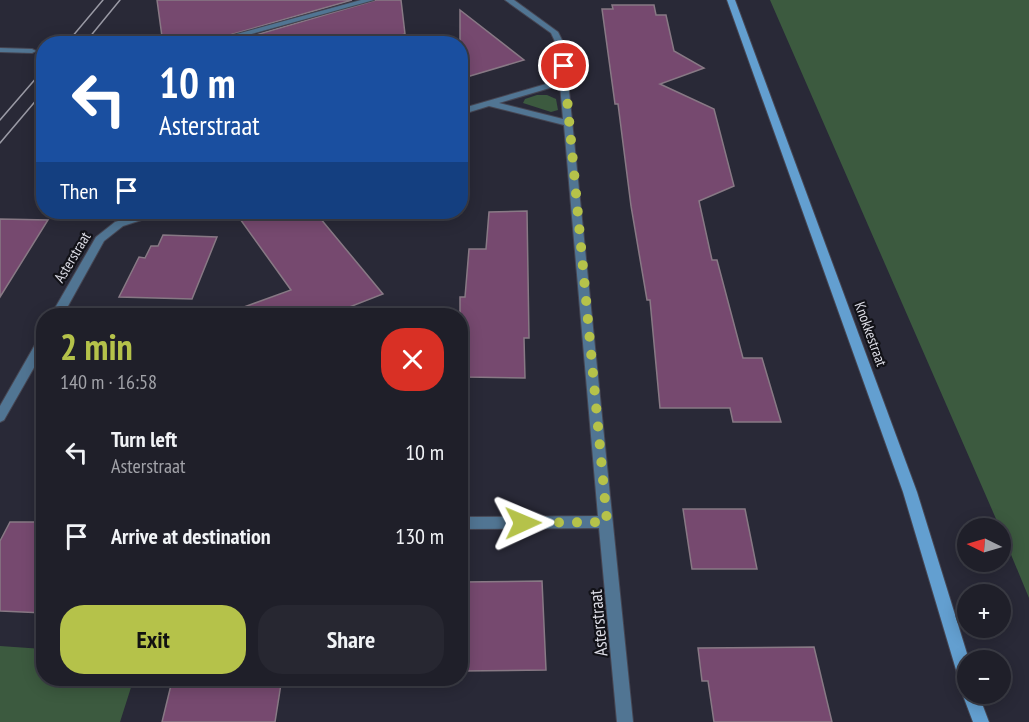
<!DOCTYPE html>
<meta charset="utf-8">
<style>
:root{--surface:#1f1f29;--page:#272731;--text:#f1f3f6;--muted:#a1a2a8;--line:#3c3d46;--accent:#b5c24a}
body{margin:0;font-family:"PT Sans Narrow",sans-serif;background:var(--page);color:var(--text);height:100vh;display:flex;flex-direction:column;font-size:22px;white-space:nowrap}
*{box-sizing:border-box;margin:0}
p{font-size:20px;color:var(--muted)}
.icon{flex:none;width:33px;height:33px;fill:none;stroke:currentColor;stroke-width:2;stroke-linecap:round;stroke-linejoin:round}
.map{position:relative;flex:1;overflow:hidden}
.panel{position:absolute;left:36px;top:308px;width:432px;height:378px;display:flex;flex-direction:column;background:var(--surface);border-radius:24px;box-shadow:0 3px 15px #0003,0 0 0 2px var(--line)}
.panel>*{flex:none}
.hud{position:absolute;left:36px;top:36px;width:432px;height:183px;border-radius:24px;box-shadow:0 3px 15px #0003,0 0 0 2px var(--line);background:#1a4fa0;color:#fff;overflow:hidden}
.needle{width:39px;rotate:275deg}
.buttons{position:absolute;left:957px;top:518px;display:grid;gap:12px}
.buttons a{display:grid;place-items:center;width:54px;height:54px;border-radius:50%;background:var(--surface);box-shadow:0 3px 15px #0003,0 0 0 2px var(--line);font-size:30px}
.pin{position:absolute;display:grid;place-items:center;width:51px;height:51px;color:#fff;margin:-26px;border:3px solid #fff;border-radius:50%;box-shadow:0 2px 6px #0007}
.me{position:absolute;width:66px;margin:-33px;rotate:89deg;stroke-linejoin:round;filter:drop-shadow(0 0 4px #0008)}
.turn{display:flex;align-items:center;gap:21px;height:126px;padding:0 24px;font-size:27px}
.turn .icon{width:78px;height:78px;stroke-width:2.5}
.turn b{display:block;font-size:42px;line-height:51px}
.then{display:flex;align-items:center;height:57px;padding:0 24px;background:#0003;gap:12px;font-size:22px}
.round{display:grid;place-items:center;flex:none;width:63px;height:63px;border-radius:24px;background:var(--page)}
.summary{display:flex;align-items:center;justify-content:space-between;height:102px;padding:0 24px}
h1{font-size:36px;font-weight:600;line-height:45px;color:var(--accent)}
.cta{display:flex;gap:12px;margin-top:auto;padding:12px 24px}
.cta a{flex:1;height:69px;border-radius:24px;background:var(--accent);color:#111;font-size:24px;font-weight:600;line-height:69px;text-align:center}
.cta a+a{background:var(--page);color:var(--text)}
ul{padding:0;list-style:none}
li{display:flex;align-items:center;gap:18px;height:84px;padding:0 24px}
li div{flex:1}
li b{display:block;font-size:22px}
li em{font-style:normal}
.map>svg:first-child{display:block}
.green{fill:#3c5a3f}
.building{fill:#76496f;stroke:#887985;stroke-width:1.5}
.lines{fill:none;stroke-linecap:round;stroke-linejoin:round}
.lane-casing{stroke:#464653;stroke-width:2}
.street-casing{stroke:#464653;stroke-width:2}
.secondary-casing{stroke:#464653;stroke-width:2}
.lane{fill:#517593;fill-rule:evenodd}
.street{fill:#517593;fill-rule:evenodd}
.secondary{fill:#639fd0;fill-rule:evenodd}
.tram{stroke:#9a9aa5;stroke-width:1.5}
.route{stroke:#b5c24a;stroke-width:10;stroke-dasharray:0 18}
.labels{text-anchor:middle;dominant-baseline:central;stroke-width:4.5;stroke-linejoin:round;paint-order:stroke}
.street-label{font-size:15px;fill:#dedee7;stroke:#121218}
.near-street-label{font-size:18px;fill:#dedee7;stroke:#121218}
</style>
<div class="map">
<svg width="1029" height="722" viewBox="0 0 1029 722">
<rect width="100%" height="100%" fill="#292937"/>
<!-- green -->
<path class="green" d="M770,0H1029V598L1000,528Z
M537,95H547L556,99L558,110L551,112L523,103L525,99Z
M0,646L43,649L44,678H134L120,722H0Z"/>
<!-- building -->
<path class="building" d="M157,0H352L198,44H163Z
M376,0H401L405,34L372,44H225Z
M612,5H654L656,15H666L674,51L704,68L660,84L714,109L734,186L699,201L712,260H717L743,358H762L781,422H733L730,408H660L650,300H647L631,206L618,104H615L602,9H613Z
M460,10L524,60L460,79Z
M527,211L529,338H524L525,378L467,377L468,349H460V297H465L469,249H486L489,212Z
M235,212H315L383,294L329,315H233V311L291,290Z
M0,219L48,220L0,297Z
M163,235L217,237L192,299L119,297L139,257L145,258L151,246H158Z
M683,509H745L757,569H692Z
M10,522H44V613L0,611V541Z
M542,581L546,670L460,671V582Z
M814,647L832,722H714L708,681H702L698,648Z
M281,684L275,722H162L171,685Z"/>
<g class="lines">
<defs>
<path id="lane" d="M0,48L32,49L36,51L32,53L0,52Z"/>
<path id="street" d="M361,0H374L215,44H200Z
M505,0H514L558,32L568,52V81L633,722H617L599,528L460,529V517L598,516L564,125L489,106L460,115V109L560,80V52L551,33ZM560,85L563,119L499,103Z
M147,212H161L160,214L123,226L104,241L63,315H51L96,237L115,222Z
M44,335V350L4,420L0,422V406L40,336Z"/>
<path id="secondary" d="M727,0H735L917,492L969,660L968,693H978L989,722H973L962,693L964,689L960,683L903,492Z"/>
</defs>
<!-- lane casing -->
<use href="#lane" class="lane-casing"/>
<!-- street casing -->
<use href="#street" class="street-casing"/>
<!-- secondary casing -->
<use href="#secondary" class="secondary-casing"/>
<!-- lane -->
<use href="#lane" class="lane"/>
<!-- street -->
<use href="#street" class="street"/>
<!-- secondary -->
<use href="#secondary" class="secondary"/>
<!-- tram -->
<path class="tram" d="M66,44L103,0
M84,44L120,0
M0,120L44,69
M0,143L44,91"/>
</g>
<g class="lines">
<!-- route -->
<path class="route" d="M523,523L607,522L564,66"/>
</g>
<g class="labels">
<!-- street labels -->
<g class="street-label">
<text transform="translate(72 257) rotate(-59)">Asterstraat</text>
<text transform="translate(871 334) rotate(70)">Knokkestraat</text>
</g>
<!-- near-street labels -->
<g class="near-street-label">
<text transform="translate(598 623) rotate(-95)">Asterstraat</text>
</g>
</g>
</svg>
<div class="buttons">
<a><svg class="needle" viewBox="-14 -14 28 28"><path d="M0-13l5 13h-10z" fill="#e53935"/><path d="M0 13l5-13h-10z" fill="#a1a2a8"/></svg></a>
<a>+</a>
<a>−</a>
</div>
<div class="pin" style="left:564px;top:66px;background:#d93025"><svg class="icon" aria-label="arrive" viewBox="0 0 24 24"><path d="M6 21V4h12l-3 4 3 4H6"/></svg></div>
<svg class="me" style="left:523px;top:523px" viewBox="-20 -20 40 40"><path d="M0-17L14 15 0 8-14 15z" fill="#b5c24a" stroke="#fff" stroke-width="4"/></svg>
<div class="hud">
<div class="turn"><svg class="icon" aria-label="left" viewBox="0 0 24 24"><path d="M17 20v-9H6M10 6l-5 5 5 5"/></svg><div><b>10 m</b>Asterstraat</div></div>
<div class="then">Then<svg class="icon" aria-label="arrive" viewBox="0 0 24 24"><path d="M6 21V4h12l-3 4 3 4H6"/></svg></div>
</div>
<section class="panel">
<div class="summary"><div><h1>2 min</h1><p>140 m · 16:58</p></div><a class="round" style="background:#d93025;color:#fff"><svg class="icon" aria-label="close" viewBox="0 0 24 24"><path d="M6 6l12 12M18 6L6 18"/></svg></a></div>
<ul>
<li><svg class="icon" aria-label="left" viewBox="0 0 24 24"><path d="M17 20v-9H6M10 6l-5 5 5 5"/></svg><div><b>Turn left</b><p>Asterstraat</p></div><em>10 m</em></li>
<li><svg class="icon" aria-label="arrive" viewBox="0 0 24 24"><path d="M6 21V4h12l-3 4 3 4H6"/></svg><div><b>Arrive at destination</b></div><em>130 m</em></li>
</ul>
<div class="cta"><a>Exit</a><a>Share</a></div>
</section>
</div>
